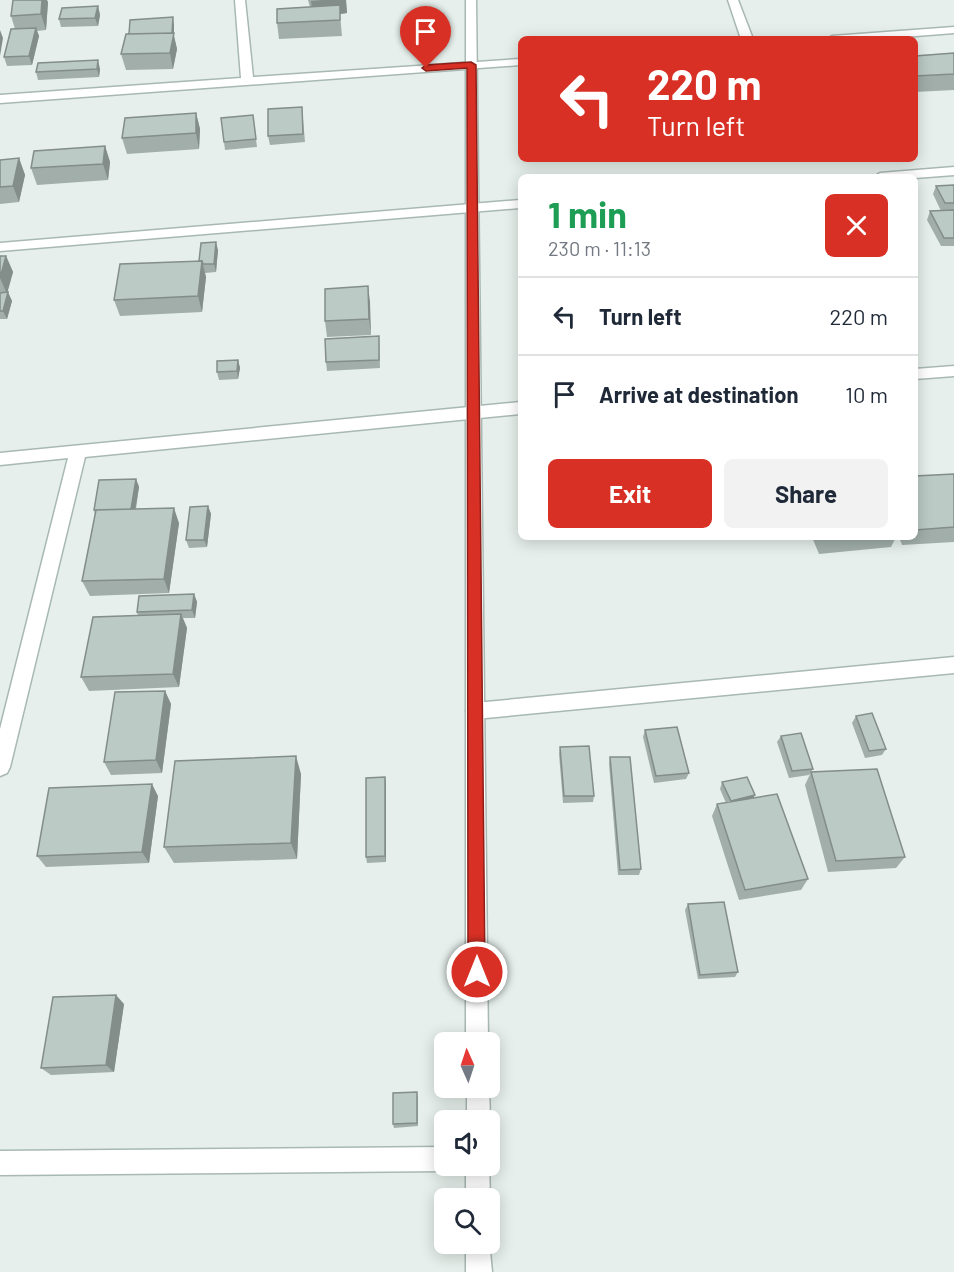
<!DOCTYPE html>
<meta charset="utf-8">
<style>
:root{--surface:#fff;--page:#f2f2f3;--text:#1f2937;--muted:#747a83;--line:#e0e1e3;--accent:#d93025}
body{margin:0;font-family:Barlow,sans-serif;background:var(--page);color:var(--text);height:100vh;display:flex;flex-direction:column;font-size:22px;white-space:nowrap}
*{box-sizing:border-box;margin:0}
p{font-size:20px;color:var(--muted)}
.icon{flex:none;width:33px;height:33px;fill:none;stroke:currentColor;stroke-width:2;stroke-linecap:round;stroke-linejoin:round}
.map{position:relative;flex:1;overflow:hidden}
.details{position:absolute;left:518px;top:174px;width:400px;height:366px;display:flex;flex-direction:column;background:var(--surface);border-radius:9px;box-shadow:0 3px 15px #0003}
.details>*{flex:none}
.hud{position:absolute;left:518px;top:36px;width:400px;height:126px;border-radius:9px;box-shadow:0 3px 15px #0003;background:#d93025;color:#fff;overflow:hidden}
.needle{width:39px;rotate:357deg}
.controls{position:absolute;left:434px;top:1032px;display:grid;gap:12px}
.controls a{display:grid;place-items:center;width:66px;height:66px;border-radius:9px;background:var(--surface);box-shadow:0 3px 15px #0003;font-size:30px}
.pin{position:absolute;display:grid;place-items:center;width:51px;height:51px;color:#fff;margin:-62px -26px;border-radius:50% 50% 50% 0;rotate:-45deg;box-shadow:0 0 6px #0007}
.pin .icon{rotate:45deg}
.me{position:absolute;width:66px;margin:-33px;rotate:0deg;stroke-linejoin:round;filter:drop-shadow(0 0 4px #0008)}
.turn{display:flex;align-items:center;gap:21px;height:126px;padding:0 30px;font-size:27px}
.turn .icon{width:78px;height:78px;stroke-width:2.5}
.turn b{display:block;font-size:42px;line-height:51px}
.round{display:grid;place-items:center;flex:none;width:63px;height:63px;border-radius:9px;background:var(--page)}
.summary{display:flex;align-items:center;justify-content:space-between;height:102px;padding:0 30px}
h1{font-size:36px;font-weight:700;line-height:45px;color:#1e9e55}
.cta{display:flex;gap:12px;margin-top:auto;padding:12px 30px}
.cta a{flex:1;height:69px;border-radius:9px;background:var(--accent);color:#fff;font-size:24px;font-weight:700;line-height:69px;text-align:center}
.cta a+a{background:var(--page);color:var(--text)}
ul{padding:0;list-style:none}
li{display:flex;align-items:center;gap:18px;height:78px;padding:0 30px;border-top:2px solid var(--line)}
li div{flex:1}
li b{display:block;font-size:22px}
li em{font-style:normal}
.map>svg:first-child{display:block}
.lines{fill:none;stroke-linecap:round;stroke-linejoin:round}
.minor-casing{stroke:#a8b8b2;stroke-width:3}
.tertiary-casing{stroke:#a8b8b2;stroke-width:3}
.minor{fill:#fff;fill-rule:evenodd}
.tertiary{fill:#fff;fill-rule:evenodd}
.wall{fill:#a1aea9}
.shaded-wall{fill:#838d89}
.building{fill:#bbcac4;stroke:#838d89;stroke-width:1.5}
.route{fill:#d93025;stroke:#8d1f18;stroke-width:1.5}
</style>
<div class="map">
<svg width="954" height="1272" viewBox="0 0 954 1272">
<rect width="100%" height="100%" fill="#e6efeb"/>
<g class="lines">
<defs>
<path id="minor" d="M235,0H245L253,77L520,59V65L0,103V95L241,78Z
M728,0H738L753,39H741Z
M954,27V33L878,39H826L832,36Z
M954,167V175L915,178L874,177L880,173Z
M520,200V208L0,251V243Z
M954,366V376L915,379V369Z
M520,402V414L85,457L10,767L7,773L0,776V729L68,458L0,465V453Z
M954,657V673L475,719L468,717L466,711L468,705L475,703Z
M444,1147V1166H453L444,1171L0,1175V1151Z"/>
<path id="tertiary" d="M466,0H476L488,1042H466Z
M489,1087L490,1120L489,1122L467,1120V1088Z
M489,1164L490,1198L489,1201V1198H466V1166Z
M489,1241L492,1272H466V1244H489Z"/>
</defs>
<!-- minor casing -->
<use href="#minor" class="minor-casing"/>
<!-- tertiary casing -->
<use href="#tertiary" class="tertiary-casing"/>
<!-- minor -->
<use href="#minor" class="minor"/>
<!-- tertiary -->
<use href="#tertiary" class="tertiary"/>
</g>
<!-- wall -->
<path class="wall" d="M308,0H346L347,13L340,14L342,36L279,39L277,23L310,7Z
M48,2L46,30L37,31L39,36L32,65L7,66L4,57L15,29L11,16Z
M98,6L100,15L98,26L61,27L59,19Z
M174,25V36L177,49L173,69L126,70L121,54Z
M954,53V90L915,92V56Z
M100,69L99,77L38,80L36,72Z
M302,107L305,142L270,145L268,136Z
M196,113L200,129L199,149L127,154L122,138Z
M254,124L257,147L225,150L224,142Z
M105,146L110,162L108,180L37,185L31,168Z
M19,158L25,175L19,202L0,204V160Z
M778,159H807L778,161Z
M936,186H954V246H941L927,220L930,211H941L933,194Z
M218,250L216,272L205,273L206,277L202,312L120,316L114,300L199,261Z
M0,256H6L13,272L7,292L12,301L7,319H0Z
M368,286L371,335L327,337L325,321Z
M379,336L380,368L327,371L326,362Z
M238,360L240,368L238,379L219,380L217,372Z
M954,474V542L902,545L899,537H915V476Z
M136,479L139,487L136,509L179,523L169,593L90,596L82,581L95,515L94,510Z
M208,506L211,514L207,547L189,548L186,540Z
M812,537H896L891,547L819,554Z
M194,594L197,602L195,618H183L187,628L179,687L89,691L81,677L138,616L137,612Z
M165,691L171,704L162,773L111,775L104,762Z
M856,716L886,749L882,755L865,758L852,723Z
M645,730L689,773L686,779L654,783L643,737Z
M781,736L813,769L809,775L789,778L777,742Z
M560,747L594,796L593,802L563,803L559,754Z
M610,757L641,869L639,875H618L609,764Z
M811,772L905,857L896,868L828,872L805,785Z
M301,774L297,859L174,863L164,847Z
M385,777L386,784V862L367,863L366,857Z
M722,782L755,795L753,798L808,879L801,890L739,900L712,816L717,804L726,803L720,789Z
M158,796L149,863L46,867L37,856Z
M688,904L738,972L735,977L698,979L685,910Z
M124,1004L114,1072L51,1075L41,1068Z
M418,1095V1126L394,1128L393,1124Z"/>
<!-- shaded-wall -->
<path class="shaded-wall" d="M42,0H47L48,2L46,30L41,14Z
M322,0H346L347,13L340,14L342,36L340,14L313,17L311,1Z
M98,6L100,15L98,26L95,18Z
M173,17L174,25V36L177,49L173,69L170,53Z
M36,28L39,36L32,65L29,56Z
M0,30L3,38L0,56Z
M98,60L100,69L99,77L97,69Z
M196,113L200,129L199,149L196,133Z
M105,146L110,162L108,180L103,164Z
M19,158L25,175L19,202L13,186Z
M216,242L218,250L216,272L214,264Z
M6,256L13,272L7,294L0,278Z
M202,261L206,277L202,312L198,296Z
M368,286L370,302L371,335L369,319Z
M8,292L12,301L7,319L3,311Z
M238,360L240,368L238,379L237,371Z
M136,479L139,487L134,517L131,509Z
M208,506L211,514L207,547L204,540Z
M174,508L179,523L169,593L164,579Z
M194,594L197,602L195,618L192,610Z
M181,614L187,628L179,687L173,674Z
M165,691L171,704L162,773L156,760Z
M296,756L301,774L297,859L291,843Z
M385,777L386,784V862L385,856Z
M152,784L158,796L149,863L142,852Z
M755,795L752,801H731Z
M116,995L124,1004L114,1072L106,1065Z"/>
<!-- building -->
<path class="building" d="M13,0H42L41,14L11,16Z
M340,5V20L277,23V9Z
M98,6L95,18L59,19L62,8Z
M173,17L172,33L129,34L130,20Z
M36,28L29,56L4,57L11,29Z
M174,33L170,53L121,54L126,34Z
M954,53V74L915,76V56Z
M98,60L97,69L36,72L38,63Z
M302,107L303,134L268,136V109Z
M196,113V133L122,138L125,118Z
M253,115L256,139L224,142L221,118Z
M105,146L103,164L31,168L34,151Z
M19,158L13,186L0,187V160Z
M954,185V203H945L936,186Z
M954,210V238H944L930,211Z
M216,242L214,264H203L202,261H199L201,243Z
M0,256H6L0,278Z
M202,261L198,296L114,300L120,264Z
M368,286L369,319L325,321V289Z
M8,292L3,311H0V293Z
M379,336V360L326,362L325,339Z
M238,360L237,371L217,372V361Z
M954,474V527L915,530V476Z
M136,479L131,509L94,510L99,480Z
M208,506L204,540H186L190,507Z
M174,508L164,579L82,581L96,510Z
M824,537H848L825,539Z
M194,594L192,610L137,612L139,596Z
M181,614L173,674L81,677L93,617Z
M165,691L156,760L104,762L115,692Z
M872,713L886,749L869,751L856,716Z
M677,727L689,773L656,776L645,730Z
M801,733L813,769L792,771L781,736Z
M589,746L594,796H564L560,747Z
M296,756L291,843L164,847L175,761Z
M610,757H630L641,869L620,870Z
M877,769L905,857L836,861L811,772Z
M385,777V856L366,857V778Z
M747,777L755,795L731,801L722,782Z
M152,784L142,852L37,856L49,788Z
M777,794L808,879L745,890L717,804Z
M724,902L738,972L700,975L688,904Z
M116,995L106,1065L41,1068L53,997Z
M417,1092V1123L393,1124V1093Z"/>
<!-- route -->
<path class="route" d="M471,62L476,65L485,972L483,977L477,980L471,977L468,972L467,68L426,71L422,68L426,65Z"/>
</svg>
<div class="controls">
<a><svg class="needle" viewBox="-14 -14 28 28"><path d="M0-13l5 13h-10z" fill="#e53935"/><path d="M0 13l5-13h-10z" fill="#747a83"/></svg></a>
<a><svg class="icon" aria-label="sound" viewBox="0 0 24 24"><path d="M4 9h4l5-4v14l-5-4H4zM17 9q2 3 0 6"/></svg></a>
<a><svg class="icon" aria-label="search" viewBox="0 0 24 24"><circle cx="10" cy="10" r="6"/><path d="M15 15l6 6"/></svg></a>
</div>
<div class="pin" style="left:426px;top:68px;background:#d93025"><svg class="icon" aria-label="arrive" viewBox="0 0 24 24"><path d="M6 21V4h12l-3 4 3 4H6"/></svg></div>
<svg class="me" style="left:477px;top:972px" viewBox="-20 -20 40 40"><circle r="17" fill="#d93025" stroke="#fff" stroke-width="3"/><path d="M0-11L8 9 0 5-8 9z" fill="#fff"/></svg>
<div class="hud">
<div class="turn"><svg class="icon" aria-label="left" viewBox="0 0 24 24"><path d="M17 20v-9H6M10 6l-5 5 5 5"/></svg><div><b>220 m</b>Turn left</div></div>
</div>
<section class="details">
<div class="summary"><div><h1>1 min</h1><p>230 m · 11:13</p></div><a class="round" style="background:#d93025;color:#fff"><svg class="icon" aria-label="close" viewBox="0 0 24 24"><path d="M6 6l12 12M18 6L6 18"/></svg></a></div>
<ul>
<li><svg class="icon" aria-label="left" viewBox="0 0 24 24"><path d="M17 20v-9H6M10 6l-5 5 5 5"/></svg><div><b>Turn left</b></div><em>220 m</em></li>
<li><svg class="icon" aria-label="arrive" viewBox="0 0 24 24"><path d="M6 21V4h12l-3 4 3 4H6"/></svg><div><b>Arrive at destination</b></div><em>10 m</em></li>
</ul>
<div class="cta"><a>Exit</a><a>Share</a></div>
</section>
</div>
